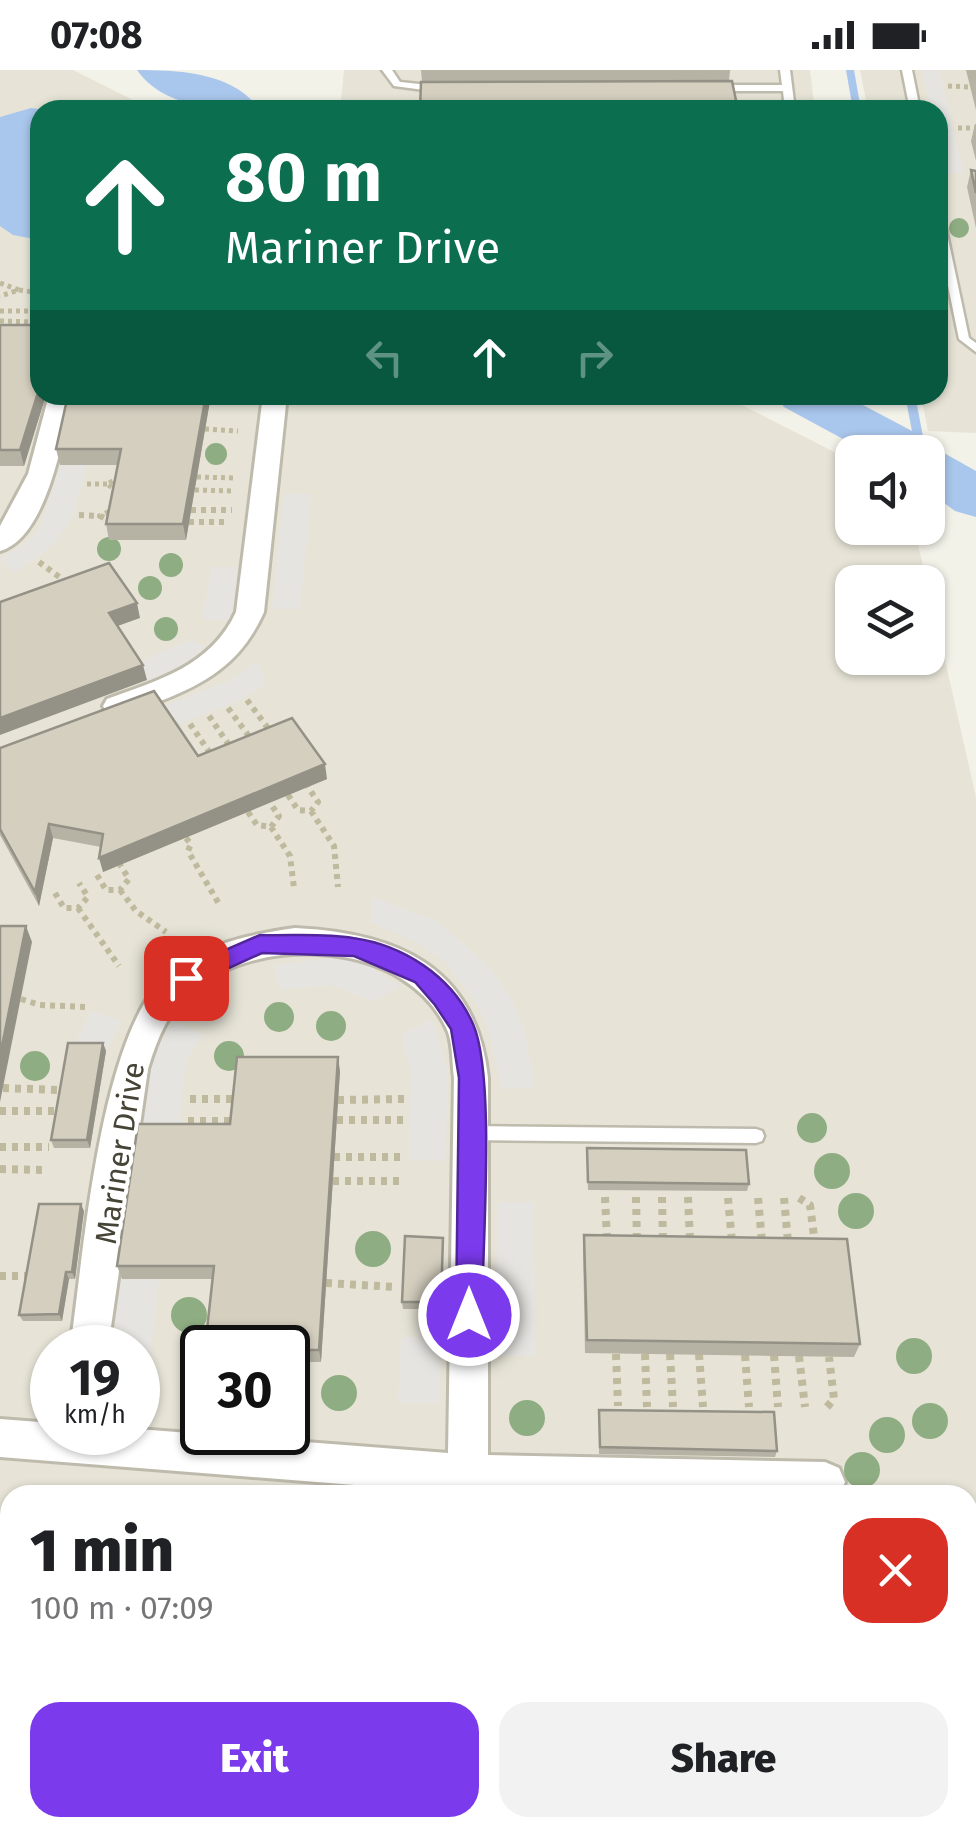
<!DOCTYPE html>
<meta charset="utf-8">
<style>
:root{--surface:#fff;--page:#f2f2f2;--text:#202124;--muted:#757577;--accent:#7c3aed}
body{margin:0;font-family:"Fira Sans",sans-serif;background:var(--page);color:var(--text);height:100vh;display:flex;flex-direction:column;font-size:38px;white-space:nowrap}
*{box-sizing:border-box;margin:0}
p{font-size:32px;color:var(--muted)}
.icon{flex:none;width:55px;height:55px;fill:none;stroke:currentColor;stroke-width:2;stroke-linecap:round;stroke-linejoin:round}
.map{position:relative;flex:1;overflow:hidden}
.sheet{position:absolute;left:0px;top:1415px;width:978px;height:352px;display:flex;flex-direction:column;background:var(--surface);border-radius:30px 30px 0 0;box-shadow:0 2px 8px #0004}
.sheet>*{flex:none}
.hud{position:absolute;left:30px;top:30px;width:918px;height:305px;border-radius:30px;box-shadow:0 2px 8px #0004;background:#0b6e4f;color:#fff;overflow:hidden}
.controls{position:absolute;left:835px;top:365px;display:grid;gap:20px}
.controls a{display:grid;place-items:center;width:110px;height:110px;border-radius:20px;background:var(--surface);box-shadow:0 2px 8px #0004;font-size:50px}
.speed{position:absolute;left:30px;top:1255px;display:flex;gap:20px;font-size:50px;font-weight:700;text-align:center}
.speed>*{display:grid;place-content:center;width:130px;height:130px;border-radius:50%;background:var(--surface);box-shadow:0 2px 8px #0004;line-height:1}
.speed small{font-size:25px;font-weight:400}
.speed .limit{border:5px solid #111;border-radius:15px;background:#fff;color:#111}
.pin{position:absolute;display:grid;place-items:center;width:85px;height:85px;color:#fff;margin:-42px;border-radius:20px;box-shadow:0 5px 15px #0006}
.me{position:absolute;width:110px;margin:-55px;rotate:0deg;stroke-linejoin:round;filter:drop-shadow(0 0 8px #0008)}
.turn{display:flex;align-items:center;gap:35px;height:210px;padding:0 30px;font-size:45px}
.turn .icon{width:130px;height:130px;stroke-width:2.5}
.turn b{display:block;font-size:70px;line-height:85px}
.lanes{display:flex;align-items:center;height:95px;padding:0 30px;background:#0003;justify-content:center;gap:50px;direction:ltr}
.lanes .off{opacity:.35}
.round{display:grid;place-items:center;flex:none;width:105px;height:105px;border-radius:30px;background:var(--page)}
.head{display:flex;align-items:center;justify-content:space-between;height:170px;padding:0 30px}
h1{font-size:60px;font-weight:800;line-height:75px}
.primary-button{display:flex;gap:20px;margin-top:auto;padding:20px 30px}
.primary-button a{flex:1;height:115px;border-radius:30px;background:var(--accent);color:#fff;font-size:40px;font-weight:800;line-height:115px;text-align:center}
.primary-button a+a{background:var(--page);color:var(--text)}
.status{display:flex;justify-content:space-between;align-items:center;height:70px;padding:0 50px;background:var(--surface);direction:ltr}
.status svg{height:28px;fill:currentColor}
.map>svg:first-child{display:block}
.residential{fill:#e7e4d7;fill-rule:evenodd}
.parking{fill:#e5e4e0}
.water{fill:#a9c6ec}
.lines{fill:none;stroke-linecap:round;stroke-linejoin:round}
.stream{fill:#a9c6ec;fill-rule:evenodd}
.river{fill:#a9c6ec;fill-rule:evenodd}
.service-casing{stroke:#bebbac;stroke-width:5}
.minor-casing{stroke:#bebbac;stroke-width:6}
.path-far2{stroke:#bfb99e;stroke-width:5;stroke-dasharray:4 4;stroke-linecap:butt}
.path-far1{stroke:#bfb99e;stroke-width:6;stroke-dasharray:5 5;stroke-linecap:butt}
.path{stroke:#bfb99e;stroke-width:8;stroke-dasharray:6 6;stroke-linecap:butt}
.service{fill:#fff;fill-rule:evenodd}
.minor{fill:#fff;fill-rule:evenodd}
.tree{fill:#8fad82}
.wall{fill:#b6b2a4}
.shaded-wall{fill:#949186}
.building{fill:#d4cfbf;stroke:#949186;stroke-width:2.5}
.route{fill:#7c3aed;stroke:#51269a;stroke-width:2.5}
.labels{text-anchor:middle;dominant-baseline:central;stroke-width:8;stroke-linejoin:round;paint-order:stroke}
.street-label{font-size:30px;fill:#464337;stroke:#fff}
</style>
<div class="status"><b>07:08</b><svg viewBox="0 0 49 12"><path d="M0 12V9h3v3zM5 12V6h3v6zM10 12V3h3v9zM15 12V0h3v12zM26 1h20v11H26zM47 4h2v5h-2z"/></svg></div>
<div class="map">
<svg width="976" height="1766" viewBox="0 0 976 1766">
<rect width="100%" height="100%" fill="#f3f2e9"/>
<!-- residential -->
<path class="residential" d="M0,0H73L153,40H40V325H722L852,391V458H914L927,512H852V588H928V515L976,727V1472H968V1425H10V1457H0ZM52,1278H138V1362H52ZM202,1278H288V1362H202Z
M344,0H810L815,40H340Z
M860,0H976V363L928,361L921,325H938V40H868Z
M0,1461L10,1471V1758H277L285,1766H0Z"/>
<!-- parking -->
<path class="parking" d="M922,0H939L964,104L946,103L938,68V40H931Z
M59,395H86L74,444L54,474L15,503L0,489L33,467L42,453Z
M284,424H311L300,539H272Z
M211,497H239L231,550H203Z
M191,570L211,580L195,592L147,611L136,593Z
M257,592L266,614L241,630L171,657L159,638L228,611Z
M373,827L439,852L490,898L510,926L525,960L534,1018L501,1019L490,964L478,936L444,891L418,873L370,852Z
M340,887L365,894L400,916L374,932L332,915L279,920L274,895Z
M91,941L122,951L106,981H71Z
M432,949L447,999L446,1091L409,1090L411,1002L401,965Z
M173,950L203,965L186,991L177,1068H140L151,991Z
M497,1132H534L535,1286H496Z
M120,1209H159L150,1287H138V1278H111Z
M401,1267H441L439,1333H398Z"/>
<!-- water -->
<path class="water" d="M31,38L45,40H40V170L13,165L0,156V47Z"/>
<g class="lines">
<!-- stream -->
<path class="stream" d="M846,0H854L861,40H853Z
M905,325H915L926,382H916Z
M10,1579V1595L0,1599V1583Z
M968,1647H976V1663H968Z"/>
<!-- river -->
<path class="river" d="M137,0C178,0 234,2 260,40C218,40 163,38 137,0Z
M776,325H844L929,370L935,378L976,401V447L955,441L928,421V382H867L784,337Z"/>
<defs>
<path id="service" d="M382,0H392L400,12L439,16L444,19L439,22L394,16Z
M780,0H790L795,40H785L783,21H717L712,18L717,15H782Z
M902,0H912L920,40H910Z
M938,142L943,145L969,268L976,273V282L959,269L938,167Z
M471,1056L756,1059L762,1061L764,1066L762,1071L756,1073L471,1070L465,1068L463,1063L465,1058Z"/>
<path id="minor" d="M49,325H73C63,366 47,468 0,481V456L28,404Z
M263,325H287L264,542C241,594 204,615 152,634C137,640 123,648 107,643L103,636L107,629C159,610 211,596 236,542Z
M295,858C397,863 476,896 488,1008V1385L825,1392L839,1398L845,1412L840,1425L468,1424L0,1387V1349L52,1353V1362L138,1359L448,1383L454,1008C452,994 453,976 448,962C409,870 262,863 193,920C168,941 157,969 148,999L108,1278H70C84,1186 99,954 173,899C208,873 252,864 295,858Z"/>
</defs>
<!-- service casing -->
<use href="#service" class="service-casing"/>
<!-- minor casing -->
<use href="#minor" class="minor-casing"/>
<!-- path-far2 -->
<path class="path-far2" d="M948,16L970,17
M958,58H976
M0,213L19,220L0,226
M19,220L40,223
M0,241H40
M0,251L35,252
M205,359L238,361
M197,407L237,408
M87,414H107
M195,420L235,421
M118,422L107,414L122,406"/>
<!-- path-far1 -->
<path class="path-far1" d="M191,440H232
M79,445L100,446
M113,452L100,446L114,440
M189,452H228
M39,492L66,512
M247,630L270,661
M228,638L251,669
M209,646L231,678
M190,654L212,686
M288,725L298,740L311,741L318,732L308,717
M311,741L334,776L338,817
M248,742L257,755L271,757L279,746L270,733
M271,757L290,786L294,818
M186,768L191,774L188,781L219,834
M97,805L106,820H120L129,809L120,795
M120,820L136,841L166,862
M55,823L64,838H78L88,827L79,813
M78,838L119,896
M21,929L40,935L86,937"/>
<!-- path -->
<path class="path" d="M3,1018L59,1020
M190,1029H237
M338,1030L405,1029
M0,1041H55
M337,1050H404
M188,1051H235
M0,1077H49
M334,1087H402
M0,1099L45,1100
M333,1111H401
M605,1127L607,1170
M636,1127L637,1171
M662,1127L663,1171
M688,1127L690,1171
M728,1128L732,1172
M758,1128L762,1172
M784,1128L788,1172
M799,1128L810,1135L815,1174
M0,1206H26
M326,1213L396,1217
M616,1284L618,1336
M645,1284L647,1337
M670,1284L673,1337
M699,1284L703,1337
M745,1285L749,1337
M774,1285L778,1337
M799,1286L805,1337
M827,1337L834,1329L829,1287"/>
<!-- service -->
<use href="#service" class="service"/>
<!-- minor -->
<use href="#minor" class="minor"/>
</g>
<!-- trees -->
<g class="tree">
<circle cx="959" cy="158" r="10"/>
<circle cx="216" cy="384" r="11"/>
<circle cx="109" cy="479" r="12"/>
<circle cx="171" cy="495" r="12"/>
<circle cx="150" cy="518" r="12"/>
<circle cx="166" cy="559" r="12"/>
<circle cx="279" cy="947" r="15"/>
<circle cx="331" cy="956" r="15"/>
<circle cx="229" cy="986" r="15"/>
<circle cx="35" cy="996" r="15"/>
<circle cx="812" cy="1058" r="15"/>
<circle cx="832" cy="1101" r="18"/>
<circle cx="856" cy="1141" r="18"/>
<circle cx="373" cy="1179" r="18"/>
<circle cx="189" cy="1245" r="18"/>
<circle cx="914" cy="1286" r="18"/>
<circle cx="339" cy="1323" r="18"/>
<circle cx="527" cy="1348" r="18"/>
<circle cx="930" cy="1351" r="18"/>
<circle cx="887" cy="1365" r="18"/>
<circle cx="862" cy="1400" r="18"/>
</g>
<!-- wall -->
<path class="wall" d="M421,0H730L729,11L422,12Z
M966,0H976V40Z
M975,54H976V91L971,71Z
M971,100L976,101V158L967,117Z
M0,255L40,325H46L24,396H0Z
M68,325H211L186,470H109L106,454L118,395H60L56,379Z
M0,678L198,686L327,709L103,802L101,777L53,768L39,836L0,765Z
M103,973L106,981L90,1078H54L51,1070Z
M340,1001L321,1292H288V1278L213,1209H122L117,1196L230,1054Z
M587,1078L749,1114L747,1121L588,1120Z
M84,1141L75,1209H69L62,1251H23L19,1245Z
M584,1165L860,1274L854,1287L585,1283L583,1179Z
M443,1168L441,1239H403L402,1232Z
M599,1340L777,1381L775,1387L599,1384Z"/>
<!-- shaded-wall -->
<path class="shaded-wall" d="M40,316V325H46L24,396L20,380Z
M206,325H211L186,470L183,454Z
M137,533L140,548L112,558L109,543Z
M143,595L147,610L0,665V648Z
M325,694L327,709L103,802L99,788Z
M49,754L53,768L39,836L35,822Z
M26,856L32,872L0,1032V986Z
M103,973L106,981L90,1078L87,1070Z
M338,987L340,1001L321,1292L319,1280Z
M81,1134L84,1141L75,1209L72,1202Z
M66,1202L69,1209L62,1251L59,1244Z"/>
<!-- building -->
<path class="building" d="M732,11L738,40H420L421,12Z
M971,100L976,101V123Z
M0,255H40V316L20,380H0Z
M68,325H206L183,454H106L121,379H56Z
M109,493L137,533L109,543L143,595L0,648V532Z
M154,621L198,686L292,648L325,694L99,788L103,764L49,754L35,822L0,759V678Z
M0,856H26L0,986Z
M68,973H103L87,1070H51Z
M237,987H338L319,1280H288V1278H205L214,1196H117L138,1054H230Z
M587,1078L746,1080L749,1114L588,1112Z
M39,1134H81L72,1202H66L59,1244L19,1245Z
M584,1165L847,1169L860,1274L587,1270Z
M405,1166L443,1168L441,1232H402Z
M599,1340L774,1342L777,1381L600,1377Z"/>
<!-- route -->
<path class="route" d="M260,865C290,866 323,863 353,868C403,875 452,906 473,954C496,1006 482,1180 482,1245L478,1254L469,1257L460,1254L456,1245L459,1008L451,959L435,935L415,912L354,886L262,883L194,914H177V901Z"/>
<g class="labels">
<!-- street labels -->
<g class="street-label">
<text transform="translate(120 1083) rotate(-81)">Mariner Drive</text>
</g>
</g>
</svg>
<div class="controls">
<a><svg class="icon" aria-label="sound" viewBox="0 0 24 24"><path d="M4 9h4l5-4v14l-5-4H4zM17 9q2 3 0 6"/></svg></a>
<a><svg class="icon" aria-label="layers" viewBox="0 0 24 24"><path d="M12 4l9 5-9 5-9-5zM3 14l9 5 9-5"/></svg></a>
</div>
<div class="speed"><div>19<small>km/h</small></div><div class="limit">30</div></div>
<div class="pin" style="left:186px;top:908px;background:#d93025"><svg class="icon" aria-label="arrive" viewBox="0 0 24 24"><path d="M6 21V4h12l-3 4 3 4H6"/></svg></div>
<svg class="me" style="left:469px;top:1245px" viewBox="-20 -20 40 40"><circle r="17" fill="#7c3aed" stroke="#fff" stroke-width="3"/><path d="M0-11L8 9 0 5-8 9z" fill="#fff"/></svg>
<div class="hud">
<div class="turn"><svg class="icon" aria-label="ahead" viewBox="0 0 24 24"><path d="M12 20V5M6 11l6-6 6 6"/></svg><div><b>80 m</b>Mariner Drive</div></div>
<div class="lanes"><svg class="icon off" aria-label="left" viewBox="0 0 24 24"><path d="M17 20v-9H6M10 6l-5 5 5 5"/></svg><svg class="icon" aria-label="ahead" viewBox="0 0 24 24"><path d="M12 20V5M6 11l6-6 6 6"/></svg><svg class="icon off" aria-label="right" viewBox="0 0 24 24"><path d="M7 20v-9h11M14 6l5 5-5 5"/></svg></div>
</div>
<section class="sheet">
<div class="head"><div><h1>1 min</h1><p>100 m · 07:09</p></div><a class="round" style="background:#d93025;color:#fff"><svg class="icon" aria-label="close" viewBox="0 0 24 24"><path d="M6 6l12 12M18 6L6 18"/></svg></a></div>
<div class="primary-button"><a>Exit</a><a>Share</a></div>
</section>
</div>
